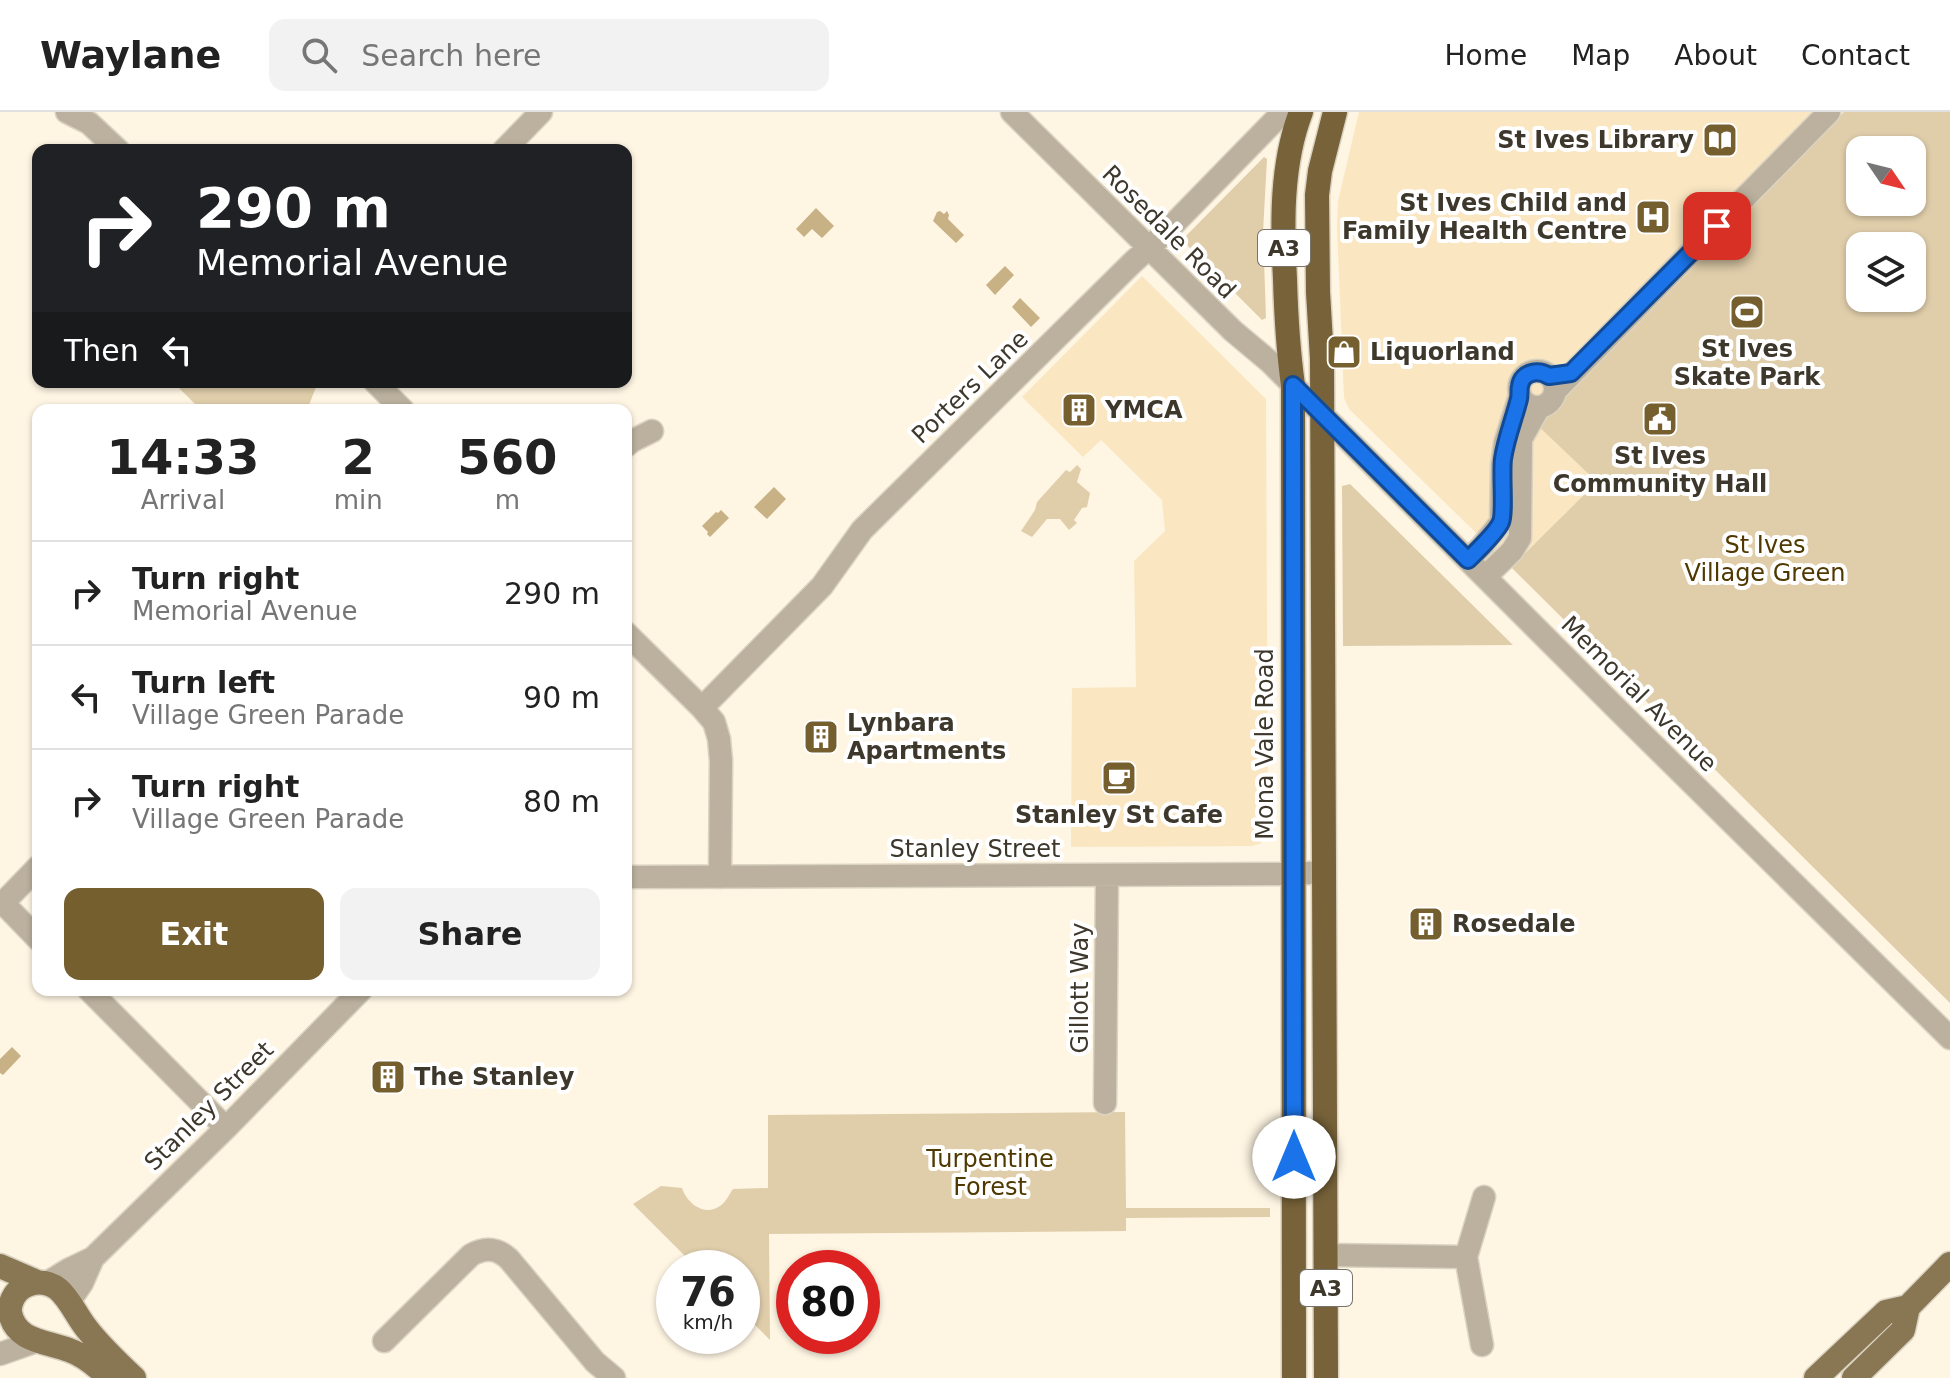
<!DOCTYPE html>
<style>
:root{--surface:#fff;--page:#f2f2f2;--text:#222;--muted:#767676;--line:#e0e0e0;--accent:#765f2f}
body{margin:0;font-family:"DejaVu Sans",sans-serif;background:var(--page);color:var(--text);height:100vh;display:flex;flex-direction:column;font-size:30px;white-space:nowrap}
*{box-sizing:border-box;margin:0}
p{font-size:26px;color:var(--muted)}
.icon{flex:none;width:44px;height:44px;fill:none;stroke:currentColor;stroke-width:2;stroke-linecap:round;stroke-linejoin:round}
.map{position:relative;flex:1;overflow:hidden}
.side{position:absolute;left:32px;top:292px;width:600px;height:592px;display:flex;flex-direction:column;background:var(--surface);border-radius:16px;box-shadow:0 2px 6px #0004}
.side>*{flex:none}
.top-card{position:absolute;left:32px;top:32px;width:600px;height:244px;border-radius:16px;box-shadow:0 2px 6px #0004;background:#202124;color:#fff;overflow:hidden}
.needle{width:52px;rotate:125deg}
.fabs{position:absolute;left:1846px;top:24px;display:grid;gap:16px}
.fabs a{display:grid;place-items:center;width:80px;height:80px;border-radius:16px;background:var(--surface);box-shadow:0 2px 6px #0004;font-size:40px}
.speed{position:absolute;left:656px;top:1138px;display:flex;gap:16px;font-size:40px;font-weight:700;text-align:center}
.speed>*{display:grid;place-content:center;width:104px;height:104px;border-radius:50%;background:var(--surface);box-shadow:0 2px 6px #0004;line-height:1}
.speed small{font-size:20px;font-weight:400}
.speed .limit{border:12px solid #d22;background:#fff;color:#111}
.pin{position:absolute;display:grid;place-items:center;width:68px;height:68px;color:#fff;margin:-34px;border-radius:16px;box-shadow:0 4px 12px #0006}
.me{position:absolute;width:88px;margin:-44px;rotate:0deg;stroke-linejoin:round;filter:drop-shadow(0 0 6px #0008)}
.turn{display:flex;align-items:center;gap:28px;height:168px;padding:0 32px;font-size:36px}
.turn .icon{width:104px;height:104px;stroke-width:2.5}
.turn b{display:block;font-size:56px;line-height:68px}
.then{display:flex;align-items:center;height:76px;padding:0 32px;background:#0003;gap:16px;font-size:30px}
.eta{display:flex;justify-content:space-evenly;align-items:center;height:136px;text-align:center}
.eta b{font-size:48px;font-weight:600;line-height:56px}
.button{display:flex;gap:16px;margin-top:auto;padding:16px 32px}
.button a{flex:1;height:92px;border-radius:16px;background:var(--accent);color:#fff;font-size:32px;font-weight:600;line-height:92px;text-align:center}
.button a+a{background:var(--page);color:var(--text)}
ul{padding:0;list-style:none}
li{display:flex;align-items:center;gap:24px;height:104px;padding:0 32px;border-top:2px solid var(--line)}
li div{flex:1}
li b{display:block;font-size:30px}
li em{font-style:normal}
header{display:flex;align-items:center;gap:48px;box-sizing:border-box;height:112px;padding:0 40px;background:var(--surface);border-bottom:2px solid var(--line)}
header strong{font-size:38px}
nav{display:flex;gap:44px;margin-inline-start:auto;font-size:28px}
.search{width:560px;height:72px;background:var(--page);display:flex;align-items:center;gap:20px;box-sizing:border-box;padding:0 28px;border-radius:16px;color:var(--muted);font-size:30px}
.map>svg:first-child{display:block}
.built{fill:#fae7c2}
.green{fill:#e0ceab;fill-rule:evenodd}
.water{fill:#c7b185}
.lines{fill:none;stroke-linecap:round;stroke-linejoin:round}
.minor-casing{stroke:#dbd3c2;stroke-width:25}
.major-casing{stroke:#dbd3c2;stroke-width:27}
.highway-casing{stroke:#dbd3c2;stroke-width:27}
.minor{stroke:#bbb19e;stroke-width:22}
.major{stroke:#897754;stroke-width:24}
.highway{stroke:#776239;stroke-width:24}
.route-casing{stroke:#114b97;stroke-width:20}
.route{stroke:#1a73e8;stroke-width:14}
.labels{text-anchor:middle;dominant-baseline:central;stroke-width:8;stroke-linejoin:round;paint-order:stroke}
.shield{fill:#fff;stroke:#77736b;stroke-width:2}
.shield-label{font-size:22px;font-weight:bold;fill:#3d372c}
.poi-label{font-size:24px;font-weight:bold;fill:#3d372c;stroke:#fff;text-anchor:start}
.street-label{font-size:24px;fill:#3d372c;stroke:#fff}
.park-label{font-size:24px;fill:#503900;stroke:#fff}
</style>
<header>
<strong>Waylane</strong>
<div class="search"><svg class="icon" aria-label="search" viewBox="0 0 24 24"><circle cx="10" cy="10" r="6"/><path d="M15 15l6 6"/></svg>Search here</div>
<nav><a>Home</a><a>Map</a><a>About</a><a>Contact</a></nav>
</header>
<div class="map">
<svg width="1950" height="1266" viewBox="0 0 1950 1266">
<rect width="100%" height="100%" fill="#fef5e3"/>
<!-- built -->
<path class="built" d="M1359,0H1844L1535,310L1597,370L1511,455L1349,297L1344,286L1337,115L1338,89Z
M1142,164L1266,287L1268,717L1266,725L1260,732L1252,734L1071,735L1072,576L1136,575L1134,449L1165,419L1162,388L1101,328L1083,345L1022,285Z"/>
<!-- green -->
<path class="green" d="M1844,0H1950V891L1511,455L1597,370L1534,310ZM1860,38H1912V90H1860ZM1860,134H1912V186H1860Z
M1264,45L1267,47L1263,120L1266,206L1262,208L1182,128Z
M173,270H318L307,298H201Z
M1077,353L1081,357L1077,370L1090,381L1087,395L1082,396L1074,408L1077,411L1069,418L1060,407H1047L1032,425L1021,419L1035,398L1037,390L1066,358L1070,360Z
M1350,372L1513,533L1343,534L1342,374Z
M1125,1000L1126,1096H1270V1105L1126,1106V1119L769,1122L770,1228L742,1200V1156H697L633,1092L661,1074L682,1076C687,1091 704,1105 720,1094C725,1091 729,1083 733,1077L768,1076V1003Z"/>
<!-- water -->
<path class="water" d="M816,96L834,114L822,126L812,117L804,125L796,117Z
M940,99L944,102L947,99L949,103L948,107L964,123L956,131L933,109L937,100Z
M1005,154L1014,163L995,183L986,173Z
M1020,186L1040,206L1031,215L1012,195Z
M774,375L786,387L767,407L754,395Z
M721,398L729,406L710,425L707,422L708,420L702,414L716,400L718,401Z
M12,935L21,944L3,963L0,961V947Z"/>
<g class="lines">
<defs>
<path id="minor" d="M67,0L89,11L118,38
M1012,0L1233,219L1270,250L1618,598L1950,926
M504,38L541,0
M1519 277a18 18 0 1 1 36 0a18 18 0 1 1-36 0Z
M375,270L403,298
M1555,279L1829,0
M626,334L632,329L652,319
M1468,448L1482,434L1501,410L1502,353L1505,331L1520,283
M1485,465L1512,439L1520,426L1521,327L1539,295
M626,521L702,596L714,610L719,627L721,649L720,765
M702,596L822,474L862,418L1132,151L1165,121L1283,0
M38,755L3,791L38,827
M626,765L1294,762L1324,760
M89,878L226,1016
M1105,991L1107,763
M1326,1143L1466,1145L1484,1085
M1466,1145L1482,1233
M47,1171L68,1158L93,1146
M69,1190L82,1171L93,1146L226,1016L361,878
M384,1229L471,1143C485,1135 497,1136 509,1147L595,1250L614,1266
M0,1242L37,1229"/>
<path id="major" d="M0,1154L37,1170
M109,1266C98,1255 83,1243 69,1238C46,1229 16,1230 10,1201C9,1193 13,1184 18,1179C30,1168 46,1168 58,1177C70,1187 77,1205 87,1217C101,1235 117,1250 134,1266
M1816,1266L1886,1200L1908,1195
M1854,1266L1903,1218L1908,1195L1950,1152"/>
<path id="highway" d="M1294,1266L1293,273C1288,237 1286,202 1285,167C1282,112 1281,52 1301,0
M1326,1266L1322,247L1318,180L1317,83L1320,59L1335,0"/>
</defs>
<!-- minor casing -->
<use href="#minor" class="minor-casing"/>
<!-- major casing -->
<use href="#major" class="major-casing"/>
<!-- highway casing -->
<use href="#highway" class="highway-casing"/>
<!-- minor -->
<use href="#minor" class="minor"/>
<!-- major -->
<use href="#major" class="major"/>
<!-- highway -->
<use href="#highway" class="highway"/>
</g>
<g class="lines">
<defs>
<path id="route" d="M1294,1045L1293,273L1468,448C1476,440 1497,420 1501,410C1505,400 1501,362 1503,347C1506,326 1514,307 1519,287C1520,283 1519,278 1520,274C1522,260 1538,257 1549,264L1571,261L1717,114"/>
</defs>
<!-- route casing -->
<use href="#route" class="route-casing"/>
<!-- route -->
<use href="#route" class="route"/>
</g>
<!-- icons -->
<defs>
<symbol id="library-square" viewBox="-11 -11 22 22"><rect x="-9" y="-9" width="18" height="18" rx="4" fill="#765f2f" stroke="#fff"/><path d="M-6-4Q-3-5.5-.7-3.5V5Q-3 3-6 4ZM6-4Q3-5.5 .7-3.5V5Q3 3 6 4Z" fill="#fff"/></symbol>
<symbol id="hospital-square" viewBox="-11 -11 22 22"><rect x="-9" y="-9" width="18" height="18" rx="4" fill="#765f2f" stroke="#fff"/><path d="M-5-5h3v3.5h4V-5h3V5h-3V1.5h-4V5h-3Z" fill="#fff"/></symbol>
<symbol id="stadium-square" viewBox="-11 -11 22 22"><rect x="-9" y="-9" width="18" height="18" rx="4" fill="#765f2f" stroke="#fff"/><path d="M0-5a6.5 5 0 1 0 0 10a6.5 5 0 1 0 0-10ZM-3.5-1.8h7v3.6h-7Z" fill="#fff"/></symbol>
<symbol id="shop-square" viewBox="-11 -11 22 22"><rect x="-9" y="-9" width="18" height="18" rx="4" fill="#765f2f" stroke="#fff"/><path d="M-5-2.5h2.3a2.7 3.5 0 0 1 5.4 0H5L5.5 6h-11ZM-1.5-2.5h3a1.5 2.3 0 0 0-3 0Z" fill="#fff"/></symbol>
<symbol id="building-square" viewBox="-11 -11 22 22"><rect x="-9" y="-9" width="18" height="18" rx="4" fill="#765f2f" stroke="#fff"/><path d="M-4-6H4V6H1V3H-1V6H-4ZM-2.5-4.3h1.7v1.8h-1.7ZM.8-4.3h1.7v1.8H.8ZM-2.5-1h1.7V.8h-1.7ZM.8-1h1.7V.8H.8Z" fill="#fff"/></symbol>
<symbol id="civic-square" viewBox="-11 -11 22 22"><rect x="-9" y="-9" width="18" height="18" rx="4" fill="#765f2f" stroke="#fff"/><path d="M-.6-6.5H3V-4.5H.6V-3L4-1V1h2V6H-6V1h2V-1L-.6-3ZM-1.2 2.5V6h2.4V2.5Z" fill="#fff"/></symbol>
<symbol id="cafe-square" viewBox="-11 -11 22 22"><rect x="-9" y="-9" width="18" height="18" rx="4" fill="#765f2f" stroke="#fff"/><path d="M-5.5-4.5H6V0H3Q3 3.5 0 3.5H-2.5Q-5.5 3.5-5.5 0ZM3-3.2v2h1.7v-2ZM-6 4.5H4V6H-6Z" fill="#fff"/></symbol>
</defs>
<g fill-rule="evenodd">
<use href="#library-square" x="1700" y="8" width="40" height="40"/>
<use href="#hospital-square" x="1633" y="85" width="40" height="40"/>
<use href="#stadium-square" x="1727" y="180" width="40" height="40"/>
<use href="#shop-square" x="1324" y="220" width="40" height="40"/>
<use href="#building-square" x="1059" y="278" width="40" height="40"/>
<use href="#civic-square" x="1640" y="287" width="40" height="40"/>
<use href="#building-square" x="801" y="605" width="40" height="40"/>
<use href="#cafe-square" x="1099" y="646" width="40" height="40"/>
<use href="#building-square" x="1406" y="792" width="40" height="40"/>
<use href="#building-square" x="368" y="945" width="40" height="40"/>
</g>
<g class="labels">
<!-- shield labels -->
<g class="shield">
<rect x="1258" y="118" width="52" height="36" rx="6"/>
<rect x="1300" y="1158" width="52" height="36" rx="6"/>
</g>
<g class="shield-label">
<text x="1284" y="136">A3</text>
<text x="1326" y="1176">A3</text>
</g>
<!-- poi labels -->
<g class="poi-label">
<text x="1694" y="28" text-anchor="end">St Ives Library</text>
<text x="1627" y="91" text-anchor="end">St Ives Child and<tspan x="1627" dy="28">Family Health Centre</tspan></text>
<text x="1747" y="237" text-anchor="middle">St Ives<tspan x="1747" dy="28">Skate Park</tspan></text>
<text x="1370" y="240">Liquorland</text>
<text x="1105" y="298">YMCA</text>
<text x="1660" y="344" text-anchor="middle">St Ives<tspan x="1660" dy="28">Community Hall</tspan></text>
<text x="847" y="611">Lynbara<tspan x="847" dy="28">Apartments</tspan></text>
<text x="1119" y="703" text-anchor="middle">Stanley St Cafe</text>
<text x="1452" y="812">Rosedale</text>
<text x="414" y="965">The Stanley</text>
</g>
<!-- street labels -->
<g class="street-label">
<text transform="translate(1169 120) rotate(45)">Rosedale Road</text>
<text transform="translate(970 275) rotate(-44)">Porters Lane</text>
<text transform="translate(1639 582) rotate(45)">Memorial Avenue</text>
<text transform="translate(1265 632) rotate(-90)">Mona Vale Road</text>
<text x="975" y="737">Stanley Street</text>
<text transform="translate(1080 876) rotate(-90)">Gillott Way</text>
<text transform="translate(209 994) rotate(-45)">Stanley Street</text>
</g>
<!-- park labels -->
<g class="park-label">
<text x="1765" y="433">St Ives<tspan x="1765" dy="28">Village Green</tspan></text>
<text x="990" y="1047">Turpentine<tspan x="990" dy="28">Forest</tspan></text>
</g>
</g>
</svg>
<div class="fabs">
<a><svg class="needle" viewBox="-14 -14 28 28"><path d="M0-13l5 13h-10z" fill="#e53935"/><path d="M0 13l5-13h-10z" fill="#767676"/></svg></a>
<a><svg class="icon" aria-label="layers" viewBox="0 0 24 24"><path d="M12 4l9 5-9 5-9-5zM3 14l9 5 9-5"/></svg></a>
</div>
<div class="speed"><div>76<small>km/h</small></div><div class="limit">80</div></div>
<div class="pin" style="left:1717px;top:114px;background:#d93025"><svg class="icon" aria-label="arrive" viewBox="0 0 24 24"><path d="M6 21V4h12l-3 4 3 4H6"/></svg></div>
<svg class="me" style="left:1294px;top:1045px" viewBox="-20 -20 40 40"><circle r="19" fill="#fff"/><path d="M0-13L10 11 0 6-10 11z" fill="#1a73e8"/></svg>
<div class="top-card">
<div class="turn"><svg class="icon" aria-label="right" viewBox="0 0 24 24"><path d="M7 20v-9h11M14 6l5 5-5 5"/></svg><div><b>290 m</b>Memorial Avenue</div></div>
<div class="then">Then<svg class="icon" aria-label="left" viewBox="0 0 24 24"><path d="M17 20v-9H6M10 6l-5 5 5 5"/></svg></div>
</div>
<section class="side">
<div class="eta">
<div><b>14:33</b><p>Arrival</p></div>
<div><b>2</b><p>min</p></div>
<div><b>560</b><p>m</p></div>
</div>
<ul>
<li><svg class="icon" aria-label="right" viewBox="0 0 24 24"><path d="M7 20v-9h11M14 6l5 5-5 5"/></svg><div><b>Turn right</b><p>Memorial Avenue</p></div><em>290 m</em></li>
<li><svg class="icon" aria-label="left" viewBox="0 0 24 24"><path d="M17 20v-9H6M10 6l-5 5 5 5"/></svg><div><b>Turn left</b><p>Village Green Parade</p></div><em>90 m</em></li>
<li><svg class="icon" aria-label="right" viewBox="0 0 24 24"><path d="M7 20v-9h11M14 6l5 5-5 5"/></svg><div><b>Turn right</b><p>Village Green Parade</p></div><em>80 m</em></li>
</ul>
<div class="button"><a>Exit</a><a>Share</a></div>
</section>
</div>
